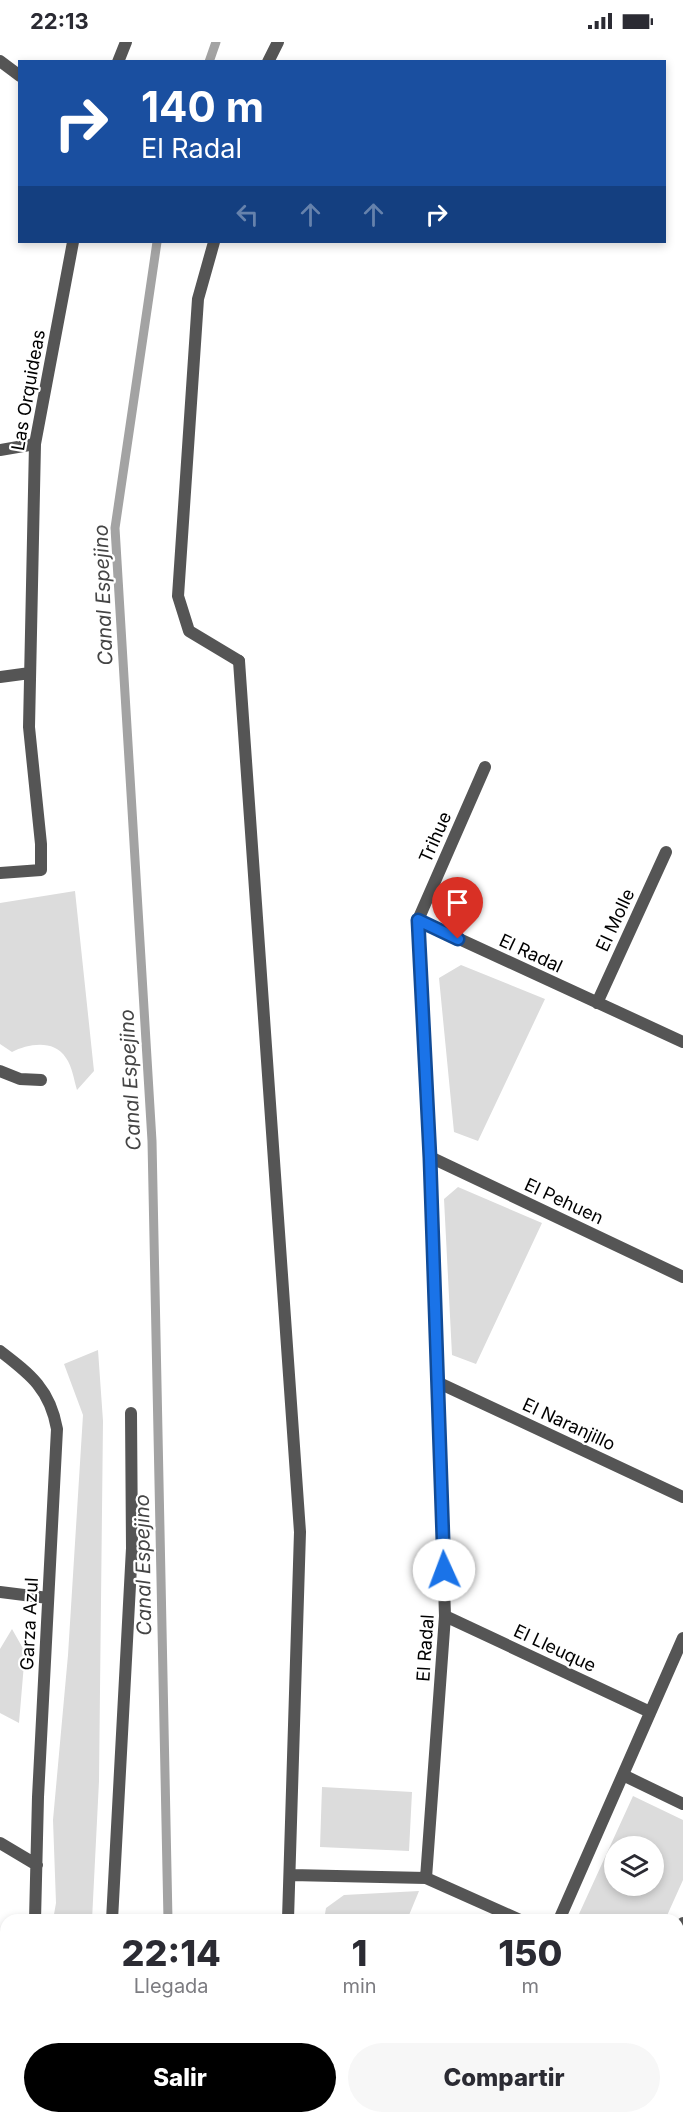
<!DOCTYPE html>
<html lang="es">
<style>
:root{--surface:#fff;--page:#f7f7f7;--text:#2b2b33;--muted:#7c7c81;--accent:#000}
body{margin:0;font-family:Inter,sans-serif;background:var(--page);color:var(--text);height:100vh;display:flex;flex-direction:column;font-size:22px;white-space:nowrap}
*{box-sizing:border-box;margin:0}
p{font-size:20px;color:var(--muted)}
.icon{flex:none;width:33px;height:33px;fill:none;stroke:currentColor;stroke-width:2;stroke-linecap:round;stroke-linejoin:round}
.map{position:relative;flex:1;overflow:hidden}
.sheet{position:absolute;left:0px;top:1872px;width:684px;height:210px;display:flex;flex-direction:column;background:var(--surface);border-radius:18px 18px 0 0;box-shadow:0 3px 9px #0003}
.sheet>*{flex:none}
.top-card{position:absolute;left:18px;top:18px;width:648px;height:183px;border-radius:0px;box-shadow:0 3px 9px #0003;background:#1a4fa0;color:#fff;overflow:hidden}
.buttons{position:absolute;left:604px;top:1794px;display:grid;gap:12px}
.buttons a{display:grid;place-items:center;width:60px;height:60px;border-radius:50%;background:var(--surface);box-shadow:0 3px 9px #0003;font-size:30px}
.pin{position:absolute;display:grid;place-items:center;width:51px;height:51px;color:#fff;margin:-62px -26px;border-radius:50% 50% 50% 0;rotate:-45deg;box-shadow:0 0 6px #0007}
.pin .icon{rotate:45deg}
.me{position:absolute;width:66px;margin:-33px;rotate:358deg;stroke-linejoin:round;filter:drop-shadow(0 0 4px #0008)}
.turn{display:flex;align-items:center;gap:21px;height:126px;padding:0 24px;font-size:27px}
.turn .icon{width:78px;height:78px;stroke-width:2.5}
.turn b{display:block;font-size:42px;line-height:51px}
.lanes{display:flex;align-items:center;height:57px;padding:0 24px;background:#0003;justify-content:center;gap:30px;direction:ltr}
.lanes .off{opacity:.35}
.eta{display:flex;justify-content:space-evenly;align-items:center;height:102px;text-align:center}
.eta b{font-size:36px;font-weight:800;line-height:42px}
.button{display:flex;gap:12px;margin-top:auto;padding:12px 24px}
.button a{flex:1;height:69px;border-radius:36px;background:var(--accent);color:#fff;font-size:24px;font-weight:800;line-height:69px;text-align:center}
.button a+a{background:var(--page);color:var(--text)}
.status{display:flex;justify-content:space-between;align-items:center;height:42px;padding:0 30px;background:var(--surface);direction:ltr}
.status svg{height:16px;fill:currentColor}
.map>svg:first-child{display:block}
.green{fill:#dcdcdc;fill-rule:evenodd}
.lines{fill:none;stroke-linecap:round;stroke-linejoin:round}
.stream{stroke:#a3a3a3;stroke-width:9}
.service{stroke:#555;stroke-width:12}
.minor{stroke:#555;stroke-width:12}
.route-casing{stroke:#114b97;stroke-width:15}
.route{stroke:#1a73e8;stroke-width:10}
.labels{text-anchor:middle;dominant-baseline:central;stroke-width:4.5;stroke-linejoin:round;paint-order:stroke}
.street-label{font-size:18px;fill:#000;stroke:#fff}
.water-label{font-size:20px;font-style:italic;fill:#444;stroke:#fff}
</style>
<div class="status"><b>22:13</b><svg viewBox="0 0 49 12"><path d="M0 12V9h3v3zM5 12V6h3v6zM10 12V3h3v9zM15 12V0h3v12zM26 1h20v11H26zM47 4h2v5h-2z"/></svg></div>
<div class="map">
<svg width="683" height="2082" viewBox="0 0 683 2082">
<rect width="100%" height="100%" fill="#fff"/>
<!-- green -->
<path class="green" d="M75,849L94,1029L77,1048C74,1038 72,1024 66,1016C54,997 28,1002 12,1010L0,1002V861Z
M461,923L545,957L478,1099L454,1090L439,936Z
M458,1145L542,1181L476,1322L452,1313L444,1157Z
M98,1308L103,1379L99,1739L92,1878H53L56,1861L53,1778L68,1613L83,1373L64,1322Z
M12,1587L25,1610L19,1681L0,1671V1607Z
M322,1745L412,1750L409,1809L320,1805Z
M633,1754L683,1778V1838L665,1878H593L579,1872ZM615,1804H654V1844H615Z
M419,1849L407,1878H324L326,1866L344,1853Z
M31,2076H91V2082H32Z"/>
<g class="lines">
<!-- stream -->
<path class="stream" d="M209,20L216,0
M157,200L115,486L152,1099L168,1878
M204,2076L207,2082"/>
<!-- service -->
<path class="service" d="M268,20L278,0
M214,200L198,257L178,554L189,589L239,619
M112,1878L132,1506L131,1371
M118,2076V2082"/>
<!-- minor -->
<path class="minor" d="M0,19L20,34
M118,20L126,0
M0,408L35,402
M239,619L300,1490L288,1877
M0,635L30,631
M0,831L41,828V802L29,685L35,402L73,200
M418,878L683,1000
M597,961L666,810
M0,1029L20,1037L41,1038
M430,1115L683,1235
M0,1309C30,1332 50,1347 57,1387L38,1755L35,1878
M439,1341L683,1455
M0,1550L48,1556
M445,1574L650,1670
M623,1733L683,1762
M0,1801L37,1823
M291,1833L426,1836L520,1878
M426,1836L445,1574L430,1115L418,878L485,725
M559,1878L683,1596
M678,1893L683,1881
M0,2017L6,2011
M0,2043L6,2065
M9,2076L10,2082"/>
</g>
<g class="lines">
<defs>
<path id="route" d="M444,1528L430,1116L418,878L458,897"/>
</defs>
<!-- route casing -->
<use href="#route" class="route-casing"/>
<!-- route -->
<use href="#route" class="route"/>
</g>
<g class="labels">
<!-- street labels -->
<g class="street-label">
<text transform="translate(28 348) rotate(-80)">Las Orquideas</text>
<text transform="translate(435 795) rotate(-66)">Trihue</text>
<text transform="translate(615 878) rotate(-65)">El Molle</text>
<text transform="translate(531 911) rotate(25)">El Radal</text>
<text transform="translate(564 1159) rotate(25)">El Pehuen</text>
<text transform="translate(569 1382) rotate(25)">El Naranjillo</text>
<text transform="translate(29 1582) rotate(-87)">Garza Azul</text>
<text transform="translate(425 1606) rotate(-86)">El Radal</text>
<text transform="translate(555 1606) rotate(25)">El Lleuque</text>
</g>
<!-- water labels -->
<g class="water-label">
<text transform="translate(103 553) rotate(-92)">Canal Espejino</text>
<text transform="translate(130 1038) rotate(-93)">Canal Espejino</text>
<text transform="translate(143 1523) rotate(-91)">Canal Espejino</text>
</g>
</g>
</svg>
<div class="buttons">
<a><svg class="icon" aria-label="layers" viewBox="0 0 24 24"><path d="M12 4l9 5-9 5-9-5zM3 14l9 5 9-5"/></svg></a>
</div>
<div class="pin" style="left:458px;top:897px;background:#d93025"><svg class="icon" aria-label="arrive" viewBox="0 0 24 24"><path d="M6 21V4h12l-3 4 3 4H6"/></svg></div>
<svg class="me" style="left:444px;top:1528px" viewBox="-20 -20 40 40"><circle r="19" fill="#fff"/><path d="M0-13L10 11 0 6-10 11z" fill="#1a73e8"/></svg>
<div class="top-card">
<div class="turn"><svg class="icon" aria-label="right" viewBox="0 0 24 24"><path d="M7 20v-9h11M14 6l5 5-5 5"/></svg><div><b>140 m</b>El Radal</div></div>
<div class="lanes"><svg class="icon off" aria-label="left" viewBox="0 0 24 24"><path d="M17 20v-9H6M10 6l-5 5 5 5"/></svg><svg class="icon off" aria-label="ahead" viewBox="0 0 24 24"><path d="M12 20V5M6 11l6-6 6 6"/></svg><svg class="icon off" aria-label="ahead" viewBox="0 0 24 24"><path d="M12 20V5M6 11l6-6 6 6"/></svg><svg class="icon" aria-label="right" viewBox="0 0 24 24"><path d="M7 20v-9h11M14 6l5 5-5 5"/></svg></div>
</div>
<section class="sheet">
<div class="eta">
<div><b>22:14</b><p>Llegada</p></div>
<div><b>1</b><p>min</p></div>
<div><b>150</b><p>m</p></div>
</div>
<div class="button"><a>Salir</a><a>Compartir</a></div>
</section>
</div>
